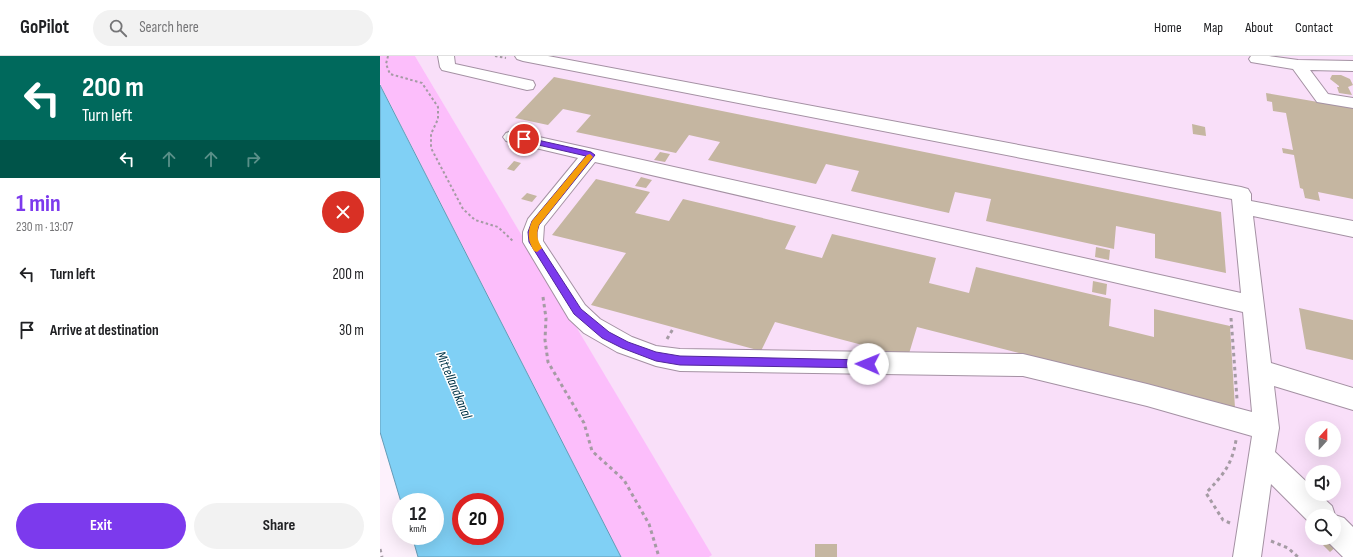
<!DOCTYPE html>
<meta charset="utf-8">
<style>
:root{--surface:#fff;--page:#f2f2f2;--text:#202124;--muted:#757577;--line:#e0e0e0;--accent:#7c3aed}
body{margin:0;font-family:"Sofia Sans Condensed",sans-serif;background:var(--page);color:var(--text);height:100vh;display:flex;flex-direction:column;font-size:15px;white-space:nowrap}
*{box-sizing:border-box;margin:0}
p{font-size:13px;color:var(--muted)}
.icon{flex:none;width:22px;height:22px;fill:none;stroke:currentColor;stroke-width:2;stroke-linecap:round;stroke-linejoin:round}
.map{position:relative;flex:1;overflow:hidden}
.panel{display:flex;flex-direction:column;background:var(--surface);width:380px}
.panel>*{flex:none}
.banner{background:#00695c;color:#fff;overflow:hidden}
.needle{width:26px;rotate:21deg}
.fabs{position:absolute;left:925px;top:365px;display:grid;gap:8px}
.fabs a{display:grid;place-items:center;width:36px;height:36px;border-radius:50%;background:var(--surface);box-shadow:0 4px 16px #0002;font-size:20px}
.speed{position:absolute;left:12px;top:437px;display:flex;gap:8px;font-size:20px;font-weight:700;text-align:center}
.speed>*{display:grid;place-content:center;width:52px;height:52px;border-radius:50%;background:var(--surface);box-shadow:0 4px 16px #0002;line-height:1}
.speed small{font-size:10px;font-weight:400}
.speed .limit{border:6px solid #d22;background:#fff;color:#111}
.pin{position:absolute;display:grid;place-items:center;width:34px;height:34px;color:#fff;margin:-17px;border:2px solid #fff;border-radius:50%;box-shadow:0 1px 4px #0007}
.me{position:absolute;width:44px;margin:-22px;rotate:271deg;stroke-linejoin:round;filter:drop-shadow(0 0 3px #0008)}
.turn{display:flex;align-items:center;gap:14px;height:84px;padding:0 16px;font-size:18px}
.turn .icon{width:52px;height:52px;stroke-width:2.5}
.turn b{display:block;font-size:28px;line-height:34px}
.lanes{display:flex;align-items:center;height:38px;padding:0 16px;background:#0003;justify-content:center;gap:20px;direction:ltr}
.lanes .off{opacity:.35}
.round{display:grid;place-items:center;flex:none;width:42px;height:42px;border-radius:21px;background:var(--page)}
.overview{display:flex;align-items:center;justify-content:space-between;height:68px;padding:0 16px}
h1{font-size:24px;font-weight:700;line-height:30px;color:var(--accent)}
.button{display:flex;gap:8px;margin-top:auto;padding:8px 16px}
.button a{flex:1;height:46px;border-radius:24px;background:var(--accent);color:#fff;font-size:16px;font-weight:700;line-height:46px;text-align:center}
.button a+a{background:var(--page);color:var(--text)}
ul{padding:0;list-style:none}
li{display:flex;align-items:center;gap:12px;height:56px;padding:0 16px}
li div{flex:1}
li b{display:block;font-size:15px}
li em{font-style:normal}
header{display:flex;align-items:center;gap:24px;box-sizing:border-box;height:56px;padding:0 20px;background:var(--surface);border-bottom:1px solid var(--line)}
header strong{font-size:19px}
nav{display:flex;gap:22px;margin-inline-start:auto;font-size:14px}
.search{width:280px;height:36px;background:var(--page);display:flex;align-items:center;gap:10px;box-sizing:border-box;padding:0 14px;border-radius:22px;color:var(--muted);font-size:15px}
main{display:flex;flex:1;min-height:0}
.map>svg:first-child{display:block}
.built{fill:#f9dff9;fill-rule:evenodd}
.green{fill:#fcbefb}
.water{fill:#80d0f5;stroke:#659bb7;fill-rule:evenodd}
.building{fill:#c5b6a1}
.lines{fill:none;stroke-linecap:round;stroke-linejoin:round}
.minor-casing{stroke:#a491a3;stroke-width:2}
.path-far1{stroke:#a59ba4;stroke-width:2;stroke-dasharray:2.5 2.5;stroke-linecap:butt}
.path{stroke:#a59ba4;stroke-width:3;stroke-dasharray:3.5 3.5;stroke-linecap:butt}
.minor{fill:#fff;fill-rule:evenodd}
.route{fill:#7c3aed;stroke:#51269a}
.slow{fill:#f59e0b}
.labels{text-anchor:middle;dominant-baseline:central;stroke-width:3;stroke-linejoin:round;paint-order:stroke}
.water-label{font-size:14px;font-style:italic;fill:#013447;stroke:#fff}
</style>
<header>
<strong>GoPilot</strong>
<div class="search"><svg class="icon" aria-label="search" viewBox="0 0 24 24"><circle cx="10" cy="10" r="6"/><path d="M15 15l6 6"/></svg>Search here</div>
<nav><a>Home</a><a>Map</a><a>About</a><a>Contact</a></nav>
</header>
<main>
<section class="panel">
<div class="banner">
<div class="turn"><svg class="icon" aria-label="left" viewBox="0 0 24 24"><path d="M17 20v-9H6M10 6l-5 5 5 5"/></svg><div><b>200 m</b>Turn left</div></div>
<div class="lanes"><svg class="icon" aria-label="left" viewBox="0 0 24 24"><path d="M17 20v-9H6M10 6l-5 5 5 5"/></svg><svg class="icon off" aria-label="ahead" viewBox="0 0 24 24"><path d="M12 20V5M6 11l6-6 6 6"/></svg><svg class="icon off" aria-label="ahead" viewBox="0 0 24 24"><path d="M12 20V5M6 11l6-6 6 6"/></svg><svg class="icon off" aria-label="right" viewBox="0 0 24 24"><path d="M7 20v-9h11M14 6l5 5-5 5"/></svg></div>
</div>
<div class="overview"><div><h1>1 min</h1><p>230 m · 13:07</p></div><a class="round" style="background:#d93025;color:#fff"><svg class="icon" aria-label="close" viewBox="0 0 24 24"><path d="M6 6l12 12M18 6L6 18"/></svg></a></div>
<ul>
<li><svg class="icon" aria-label="left" viewBox="0 0 24 24"><path d="M17 20v-9H6M10 6l-5 5 5 5"/></svg><div><b>Turn left</b></div><em>200 m</em></li>
<li><svg class="icon" aria-label="arrive" viewBox="0 0 24 24"><path d="M6 21V4h12l-3 4 3 4H6"/></svg><div><b>Arrive at destination</b></div><em>30 m</em></li>
</ul>
<div class="button"><a>Exit</a><a>Share</a></div>
</section>
<div class="map">
<svg width="973" height="501" viewBox="0 0 973 501">
<rect width="100%" height="100%" fill="#fdf1fc"/>
<!-- built -->
<path class="built" d="M35,0H973V501H329L331,499ZM932,372H954V394H932ZM932,416H954V438H932ZM932,460H954V482H932Z"/>
<!-- green -->
<path class="green" d="M0,0H35L332,499L329,501H241L0,28Z"/>
<!-- water -->
<path class="water" d="M0,29L241,501H38L32,480H55V446H21L0,376ZM81,446H115V480H81Z"/>
<!-- building -->
<path class="building" d="M952,19H961L970,23L973,29L968,31L972,39L959,37L957,31H959V30L950,23Z
M174,21L841,156L846,217L775,202V178L736,170L734,193L606,165L611,143L575,136L569,157L471,135L479,115L446,108L436,128L328,104L340,86L309,79L296,97L196,76L211,59L183,53L168,69L135,62Z
M886,37L973,52V143L938,136L940,145L925,142L923,133L920,132L914,99L903,97L902,92L913,94L906,57L893,55L892,46L887,45Z
M812,68L825,71L826,80L813,78Z
M280,96L290,98L285,106L274,104Z
M134,105L141,107L134,115L127,113Z
M261,121L272,124L266,132L255,130Z
M216,123L270,136L255,157L289,165L303,143L416,170L405,193L442,202L452,178L556,202L549,227L589,237L596,211L731,243L729,270L774,281V253L850,270L855,352L537,271L528,301L395,266L381,295L211,249L246,197L172,179Z
M147,137L157,140L152,146L141,143Z
M716,191L730,194L729,204L715,201Z
M713,225L727,228L726,239L712,236Z
M919,252L973,264V304L926,293Z
M936,482H949L957,490L950,496Z
M435,488H457V501H435Z"/>
<g class="lines">
<defs>
<path id="minor" d="M58,0H74L75,8L153,25L155,29L153,33L147,34L62,14L60,11Z
M135,0H168L861,131L868,133L871,138V145L973,165V181L873,160L891,307L973,332V354L894,330L899,372L895,396L932,431V438H939L952,450L955,459L964,462L973,471V501H963L944,482H954V460H932V469L891,428L881,501H853L872,380L767,350L643,320L300,315L276,310L237,296L204,277L189,263L143,186V176L148,163L198,102L126,85L123,81L126,77L132,75L861,237L852,143L143,5L137,3ZM215,106L863,256L872,356L767,328L643,298L300,293L276,290L252,281L220,263L205,249L163,185L164,170Z
M871,0H889L918,4L973,5V15L930,14L948,38L973,42V52L937,46L913,13L871,6L869,3Z"/>
</defs>
<!-- minor casing -->
<use href="#minor" class="minor-casing"/>
<!-- path-far1 -->
<path class="path-far1" d="M8,0L6,8L10,18L42,27L58,51V63L51,78V92L83,153L95,164L118,171L134,186
M115,0L126,2"/>
<!-- path -->
<path class="path" d="M163,241L166,262L165,284L168,306L204,367L212,395L244,424L269,468L279,501
M851,262L857,343
M287,283L294,271
M850,467L843,464L826,437C843,419 852,409 856,384
M891,485L908,492L918,501
M0,493L2,501"/>
<!-- minor -->
<use href="#minor" class="minor"/>
</g>
<!-- route -->
<path class="route" d="M144,81L211,96L215,99L159,169L157,176V185L201,253L229,276L248,286L276,296L300,300L488,304L492,305L493,308L492,311L488,312L300,309L276,305L242,292L222,282L194,258L149,186L148,176L152,165L206,100L141,85L140,83Z"/>
<!-- slow -->
<path class="slow" d="M210,98L213,101L212,102L159,169C156,178 157,184 162,192L157,196L154,195C148,185 147,177 152,165L207,99Z"/>
<g class="labels">
<!-- water labels -->
<g class="water-label">
<text transform="translate(74 329) rotate(67)">Mittellandkanal</text>
</g>
</g>
</svg>
<div class="fabs">
<a><svg class="needle" viewBox="-14 -14 28 28"><path d="M0-13l5 13h-10z" fill="#e53935"/><path d="M0 13l5-13h-10z" fill="#757577"/></svg></a>
<a><svg class="icon" aria-label="sound" viewBox="0 0 24 24"><path d="M4 9h4l5-4v14l-5-4H4zM17 9q2 3 0 6"/></svg></a>
<a><svg class="icon" aria-label="search" viewBox="0 0 24 24"><circle cx="10" cy="10" r="6"/><path d="M15 15l6 6"/></svg></a>
</div>
<div class="speed"><div>12<small>km/h</small></div><div class="limit">20</div></div>
<div class="pin" style="left:144px;top:83px;background:#d93025"><svg class="icon" aria-label="arrive" viewBox="0 0 24 24"><path d="M6 21V4h12l-3 4 3 4H6"/></svg></div>
<svg class="me" style="left:488px;top:308px" viewBox="-20 -20 40 40"><circle r="19" fill="#fff"/><path d="M0-13L10 11 0 6-10 11z" fill="#7c3aed"/></svg>
</div>
</main>
